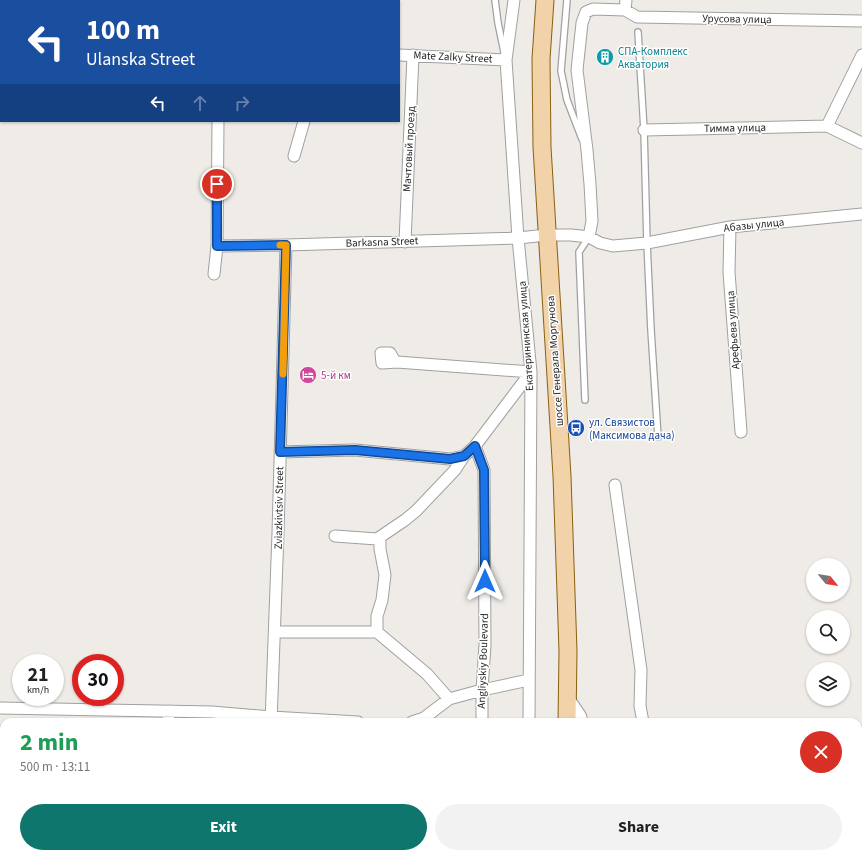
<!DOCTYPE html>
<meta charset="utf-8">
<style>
:root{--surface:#fff;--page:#f2f2f2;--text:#202124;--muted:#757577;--accent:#0f766e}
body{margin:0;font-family:"Source Sans 3",sans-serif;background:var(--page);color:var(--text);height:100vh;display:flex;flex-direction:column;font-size:15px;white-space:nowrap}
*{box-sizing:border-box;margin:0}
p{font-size:13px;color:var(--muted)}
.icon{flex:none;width:22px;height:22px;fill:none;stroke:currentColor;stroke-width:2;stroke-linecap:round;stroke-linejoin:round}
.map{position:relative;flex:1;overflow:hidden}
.panel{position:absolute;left:0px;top:718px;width:862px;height:140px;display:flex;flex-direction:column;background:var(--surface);border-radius:12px 12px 0 0;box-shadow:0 1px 3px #0004}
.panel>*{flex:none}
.hud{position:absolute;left:0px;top:0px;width:400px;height:122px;box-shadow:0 1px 3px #0004;background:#1a4fa0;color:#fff;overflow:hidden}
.needle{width:26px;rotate:120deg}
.buttons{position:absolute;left:806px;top:558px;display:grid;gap:8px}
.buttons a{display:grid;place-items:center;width:44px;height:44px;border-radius:50%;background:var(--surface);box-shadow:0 1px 3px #0004;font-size:20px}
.speed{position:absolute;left:12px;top:654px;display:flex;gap:8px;font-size:20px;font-weight:700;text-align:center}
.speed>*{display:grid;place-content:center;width:52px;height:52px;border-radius:50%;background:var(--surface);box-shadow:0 1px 3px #0004;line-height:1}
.speed small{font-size:10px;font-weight:400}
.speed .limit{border:6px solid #d22;background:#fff;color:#111}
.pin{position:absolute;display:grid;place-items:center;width:34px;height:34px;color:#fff;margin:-17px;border:2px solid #fff;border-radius:50%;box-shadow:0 1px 4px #0007}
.me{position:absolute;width:44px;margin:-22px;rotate:0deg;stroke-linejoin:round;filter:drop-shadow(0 0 3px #0008)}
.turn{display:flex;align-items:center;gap:14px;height:84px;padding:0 20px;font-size:18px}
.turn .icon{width:52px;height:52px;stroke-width:2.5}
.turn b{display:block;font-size:28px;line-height:34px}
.lanes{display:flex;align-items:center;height:38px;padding:0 20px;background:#0003;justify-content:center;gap:20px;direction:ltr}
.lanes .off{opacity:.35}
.round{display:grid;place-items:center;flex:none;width:42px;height:42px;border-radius:21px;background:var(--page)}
.headline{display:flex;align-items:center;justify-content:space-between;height:68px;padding:0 20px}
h1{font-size:24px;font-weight:700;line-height:30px;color:#1e9e55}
.button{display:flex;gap:8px;margin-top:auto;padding:8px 20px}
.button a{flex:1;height:46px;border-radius:24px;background:var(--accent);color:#fff;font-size:16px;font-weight:700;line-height:46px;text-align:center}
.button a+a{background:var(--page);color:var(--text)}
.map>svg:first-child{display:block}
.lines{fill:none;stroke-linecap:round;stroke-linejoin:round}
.service-casing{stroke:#a0a0a0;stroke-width:8}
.minor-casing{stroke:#a0a0a0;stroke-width:13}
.tertiary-casing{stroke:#a0a0a0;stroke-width:15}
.primary-casing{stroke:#896011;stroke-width:19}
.service{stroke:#fff;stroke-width:5.5}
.minor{stroke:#fff;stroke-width:11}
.tertiary{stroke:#fff;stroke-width:13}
.primary{stroke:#f1d2a9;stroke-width:17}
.route-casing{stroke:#114b97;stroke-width:10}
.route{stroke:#1a73e8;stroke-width:7}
.slow{stroke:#f59e0b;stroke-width:7}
.labels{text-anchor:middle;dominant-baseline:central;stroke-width:3;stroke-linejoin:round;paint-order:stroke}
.street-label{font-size:11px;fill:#1f1f1f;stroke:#fff}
.culture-label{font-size:11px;fill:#0d838f;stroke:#fff;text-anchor:start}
.hotel-label{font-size:11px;fill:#b23c85;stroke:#fff;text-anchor:start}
.transit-label{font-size:11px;fill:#164399;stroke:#fff;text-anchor:start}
</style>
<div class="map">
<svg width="862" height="858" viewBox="0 0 862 858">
<rect width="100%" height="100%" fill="#efece7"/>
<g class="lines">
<defs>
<path id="service" d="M495,0L498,23L504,52
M567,0L561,71L567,100L582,139
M638,32L644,130L647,243L651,330L658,437
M585,400L579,252L589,237"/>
<path id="minor" d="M63,0V1
M216,0V1
M514,0L506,60L518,238L531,372L529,722
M314,1V0
M625,10L626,0
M399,55L506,60
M0,69H1
M827,126L862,55
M644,130L827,126L862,143
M294,156L304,121
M730,227L729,272L741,432
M589,237L592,221L590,184L587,150L577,70L582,23L586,12L593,9L625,10L637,17L862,21
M405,242L413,55
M217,246L286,245L518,238L547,235H571L589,237L600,243L613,246L647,243L730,227L862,214
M214,274L217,246L218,121
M397,362L394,360L390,353H381L382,363L397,362L531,372
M475,446L484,470L485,645L482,690V722
M280,452L355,450L450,459L464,456L475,446L531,372
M615,485L641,670L640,706L643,722
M335,536L377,539
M275,632H377
M449,699L427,674L377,632V616L382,600L385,575L380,549V541L377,539L405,520L416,511L455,470L464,456
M0,708L212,712L271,717L358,722
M168,722L169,711
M271,722L278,533L286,245
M412,722L424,718L449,699L482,690L529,680
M0,784H4
M768,854L769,858
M270,858V854
M479,858V854
M526,858V854"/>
<path id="tertiary" d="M568,699L580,717V722
M672,854L673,858"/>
<path id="primary" d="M545,0L541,59L542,147L562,476L568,651L567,722
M563,858V854"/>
</defs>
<!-- service casing -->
<use href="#service" class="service-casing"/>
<!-- minor casing -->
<use href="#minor" class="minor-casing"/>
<!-- tertiary casing -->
<use href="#tertiary" class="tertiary-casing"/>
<!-- primary casing -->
<use href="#primary" class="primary-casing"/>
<!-- service -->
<use href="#service" class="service"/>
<!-- minor -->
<use href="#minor" class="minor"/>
<!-- tertiary -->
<use href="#tertiary" class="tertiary"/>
<!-- primary -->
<use href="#primary" class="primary"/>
</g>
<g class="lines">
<defs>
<path id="route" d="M217,184V246L286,245L280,452L355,450L450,459L464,456L475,446L484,470L485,581"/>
</defs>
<!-- route casing -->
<use href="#route" class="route-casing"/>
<!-- route -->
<use href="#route" class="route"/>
<!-- slow -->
<path class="slow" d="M280,245H286L283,374"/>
</g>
<!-- icons -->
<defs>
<symbol id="building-disc" viewBox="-11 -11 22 22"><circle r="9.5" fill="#0f9aa8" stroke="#fff"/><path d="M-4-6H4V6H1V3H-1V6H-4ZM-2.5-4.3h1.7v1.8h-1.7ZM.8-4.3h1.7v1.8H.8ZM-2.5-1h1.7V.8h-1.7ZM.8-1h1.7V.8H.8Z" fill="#fff"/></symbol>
<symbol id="hotel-disc" viewBox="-11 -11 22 22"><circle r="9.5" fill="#d1479c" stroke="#fff"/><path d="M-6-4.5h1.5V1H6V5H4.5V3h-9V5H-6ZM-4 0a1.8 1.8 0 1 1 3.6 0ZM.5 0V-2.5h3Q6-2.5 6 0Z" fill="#fff"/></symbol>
<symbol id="bus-disc" viewBox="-11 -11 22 22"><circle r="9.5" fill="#1a4fb4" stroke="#fff"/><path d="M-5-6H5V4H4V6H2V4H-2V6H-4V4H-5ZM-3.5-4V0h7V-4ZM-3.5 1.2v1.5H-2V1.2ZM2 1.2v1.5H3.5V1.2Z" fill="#fff"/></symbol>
</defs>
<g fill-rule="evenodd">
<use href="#building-disc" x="595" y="47" width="20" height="20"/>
<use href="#hotel-disc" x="298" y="365" width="20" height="20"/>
<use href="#bus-disc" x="566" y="418" width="20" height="20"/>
</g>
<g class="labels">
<!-- street labels -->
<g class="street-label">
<text transform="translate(737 19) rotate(1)">Урусова улица</text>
<text transform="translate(453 57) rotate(3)">Mate Zalky Street</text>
<text transform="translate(735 128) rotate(-1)">Тимма улица</text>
<text transform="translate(409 149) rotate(-87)">Мачтовый проезд</text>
<text transform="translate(754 225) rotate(-6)">Абазы улица</text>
<text transform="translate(382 242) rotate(-2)">Barkasna Street</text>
<text transform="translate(733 330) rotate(-94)">Арефьева улица</text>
<text transform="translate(526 336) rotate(-94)">Екатерининская улица</text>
<text transform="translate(555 361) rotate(-94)">шоссе Генерала Моргунова</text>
<text transform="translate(279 508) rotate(-89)">Zviazkivtsiv Street</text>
<text transform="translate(483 661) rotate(-88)">Angliyskiy Boulevard</text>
</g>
<!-- culture labels -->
<g class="culture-label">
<text x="618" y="51">СПА-Комплекс<tspan x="618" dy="13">Акватория</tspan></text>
</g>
<!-- hotel labels -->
<g class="hotel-label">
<text x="321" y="375">5-й км</text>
</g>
<!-- transit labels -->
<g class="transit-label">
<text x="589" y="422">ул. Связистов<tspan x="589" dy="13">(Максимова дача)</tspan></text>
</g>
</g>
</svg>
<div class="buttons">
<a><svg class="needle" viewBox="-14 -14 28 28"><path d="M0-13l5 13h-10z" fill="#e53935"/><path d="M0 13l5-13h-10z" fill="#757577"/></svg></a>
<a><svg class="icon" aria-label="search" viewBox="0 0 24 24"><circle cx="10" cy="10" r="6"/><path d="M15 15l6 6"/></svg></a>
<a><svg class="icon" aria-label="layers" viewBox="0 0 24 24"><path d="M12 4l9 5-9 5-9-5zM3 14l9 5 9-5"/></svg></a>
</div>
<div class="speed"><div>21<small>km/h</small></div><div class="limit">30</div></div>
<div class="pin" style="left:217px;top:184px;background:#d93025"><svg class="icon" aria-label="arrive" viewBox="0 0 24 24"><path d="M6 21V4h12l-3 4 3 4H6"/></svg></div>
<svg class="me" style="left:485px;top:581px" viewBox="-20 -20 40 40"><path d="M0-17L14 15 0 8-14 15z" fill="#1a73e8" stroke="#fff" stroke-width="4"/></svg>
<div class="hud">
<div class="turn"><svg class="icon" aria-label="left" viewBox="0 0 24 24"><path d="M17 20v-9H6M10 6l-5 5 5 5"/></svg><div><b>100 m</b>Ulanska Street</div></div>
<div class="lanes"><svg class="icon" aria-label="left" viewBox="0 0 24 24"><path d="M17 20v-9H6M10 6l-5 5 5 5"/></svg><svg class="icon off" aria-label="ahead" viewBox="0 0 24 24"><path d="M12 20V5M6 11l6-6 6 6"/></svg><svg class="icon off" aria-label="right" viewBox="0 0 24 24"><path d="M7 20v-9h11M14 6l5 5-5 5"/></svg></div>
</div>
<section class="panel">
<div class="headline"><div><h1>2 min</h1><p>500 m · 13:11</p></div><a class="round" style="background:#d93025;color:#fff"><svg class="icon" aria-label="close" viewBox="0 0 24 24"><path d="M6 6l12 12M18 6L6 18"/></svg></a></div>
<div class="button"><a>Exit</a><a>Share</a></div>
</section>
</div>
